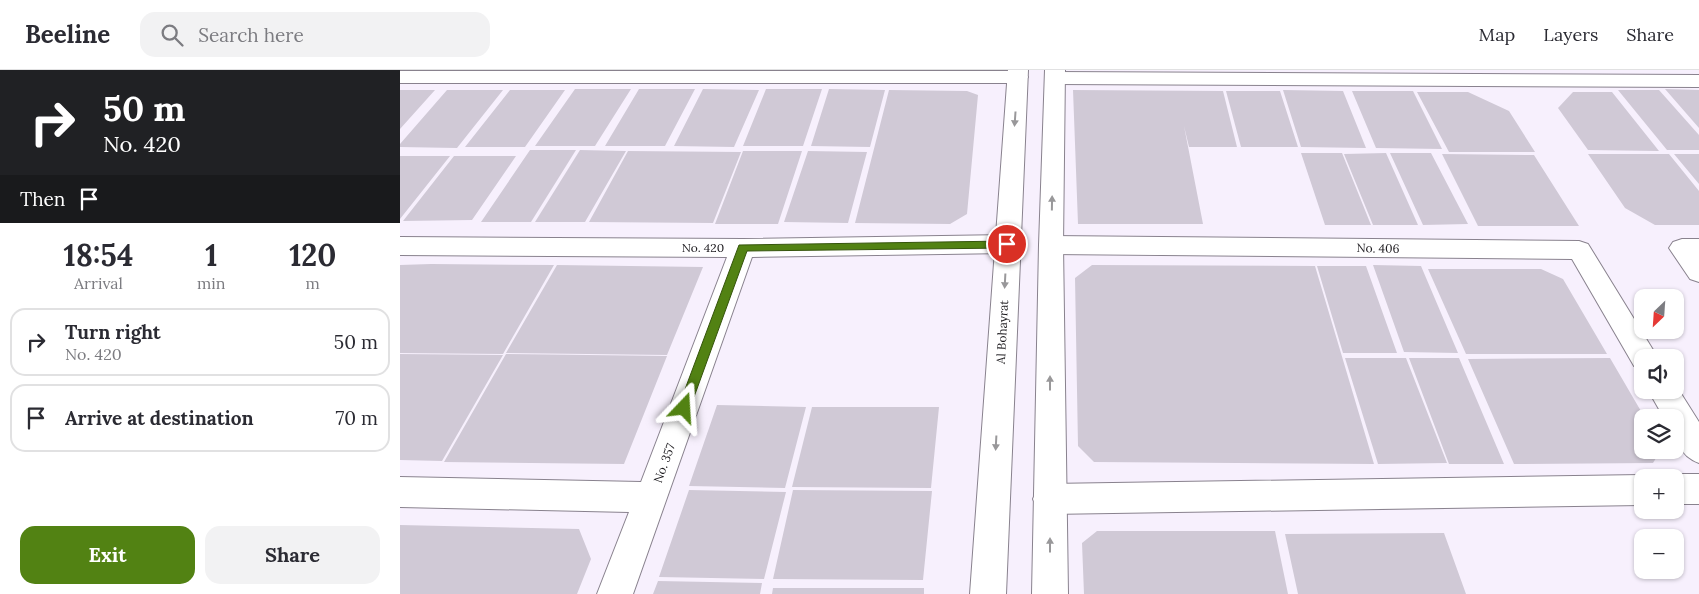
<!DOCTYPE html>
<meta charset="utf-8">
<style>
:root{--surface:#fff;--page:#f2f2f3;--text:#2b2b33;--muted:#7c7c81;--line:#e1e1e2;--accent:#528213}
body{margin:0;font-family:Lora,serif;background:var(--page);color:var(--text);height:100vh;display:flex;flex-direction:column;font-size:19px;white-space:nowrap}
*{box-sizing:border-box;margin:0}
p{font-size:16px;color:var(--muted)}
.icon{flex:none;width:28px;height:28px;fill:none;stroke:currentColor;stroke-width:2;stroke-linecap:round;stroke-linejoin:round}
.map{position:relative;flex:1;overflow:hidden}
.drawer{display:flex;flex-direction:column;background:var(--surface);width:400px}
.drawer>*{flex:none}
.banner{background:#202124;color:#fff;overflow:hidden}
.needle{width:32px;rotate:205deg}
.fabs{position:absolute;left:1234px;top:219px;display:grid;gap:10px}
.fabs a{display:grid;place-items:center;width:50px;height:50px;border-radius:10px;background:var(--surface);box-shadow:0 1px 4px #0004;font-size:25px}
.pin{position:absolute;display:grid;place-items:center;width:42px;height:42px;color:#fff;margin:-21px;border:2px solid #fff;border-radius:50%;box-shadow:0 1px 5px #0007}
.me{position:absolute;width:55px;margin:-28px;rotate:20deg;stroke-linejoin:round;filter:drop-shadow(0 0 4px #0008)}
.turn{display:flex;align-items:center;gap:18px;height:105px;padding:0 20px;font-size:22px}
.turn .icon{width:65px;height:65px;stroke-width:2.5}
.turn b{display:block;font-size:35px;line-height:42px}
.then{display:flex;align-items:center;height:48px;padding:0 20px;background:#0003;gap:10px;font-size:19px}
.eta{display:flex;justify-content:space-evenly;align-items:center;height:85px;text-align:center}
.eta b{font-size:30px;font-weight:800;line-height:35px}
.cta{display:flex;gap:10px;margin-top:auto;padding:10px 20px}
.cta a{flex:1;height:58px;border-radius:15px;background:var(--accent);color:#fff;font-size:20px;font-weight:800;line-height:58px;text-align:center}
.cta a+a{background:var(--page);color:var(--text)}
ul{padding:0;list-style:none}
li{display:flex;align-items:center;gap:15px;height:68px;margin:0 10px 8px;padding:0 10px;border:2px solid var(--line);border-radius:15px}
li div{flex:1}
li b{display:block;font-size:19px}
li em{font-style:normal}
header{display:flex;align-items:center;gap:30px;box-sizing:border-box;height:70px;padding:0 25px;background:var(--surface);border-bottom:1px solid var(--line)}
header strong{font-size:24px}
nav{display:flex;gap:28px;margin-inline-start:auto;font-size:18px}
.search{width:350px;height:45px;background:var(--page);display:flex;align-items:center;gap:12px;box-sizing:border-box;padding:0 18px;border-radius:15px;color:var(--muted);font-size:19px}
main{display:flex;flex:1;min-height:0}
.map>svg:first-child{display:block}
.building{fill:#d0c9d6}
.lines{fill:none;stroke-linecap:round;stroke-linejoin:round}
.street-casing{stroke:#89828e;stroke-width:2}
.secondary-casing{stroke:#89828e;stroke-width:2}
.street{fill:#fff;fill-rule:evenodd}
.secondary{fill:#fff;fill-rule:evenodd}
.oneway{fill:#99989a}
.route{fill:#528213;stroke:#35540c}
.labels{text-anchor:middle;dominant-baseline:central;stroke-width:4.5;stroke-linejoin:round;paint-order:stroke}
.street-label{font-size:12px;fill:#1c1a1e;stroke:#fff}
</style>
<header>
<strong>Beeline</strong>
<div class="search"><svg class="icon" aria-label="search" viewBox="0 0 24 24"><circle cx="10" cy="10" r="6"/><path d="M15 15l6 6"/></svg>Search here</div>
<nav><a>Map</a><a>Layers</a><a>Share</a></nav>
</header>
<main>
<section class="drawer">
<div class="banner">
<div class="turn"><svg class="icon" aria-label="right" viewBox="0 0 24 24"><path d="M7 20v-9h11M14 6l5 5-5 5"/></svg><div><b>50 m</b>No. 420</div></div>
<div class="then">Then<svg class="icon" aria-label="arrive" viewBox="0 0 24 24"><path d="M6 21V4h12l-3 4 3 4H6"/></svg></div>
</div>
<div class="eta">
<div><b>18:54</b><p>Arrival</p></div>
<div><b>1</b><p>min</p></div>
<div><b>120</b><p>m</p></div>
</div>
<ul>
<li><svg class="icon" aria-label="right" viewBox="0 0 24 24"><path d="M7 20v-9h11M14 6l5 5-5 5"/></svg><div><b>Turn right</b><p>No. 420</p></div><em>50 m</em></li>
<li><svg class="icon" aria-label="arrive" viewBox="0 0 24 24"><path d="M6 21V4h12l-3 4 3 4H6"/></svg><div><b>Arrive at destination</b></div><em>70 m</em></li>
</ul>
<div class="cta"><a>Exit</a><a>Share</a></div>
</section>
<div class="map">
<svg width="1299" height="524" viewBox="0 0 1299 524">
<rect width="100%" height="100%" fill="#f7f0fd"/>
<!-- building -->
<path class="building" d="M175,19H231L195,76H135Z
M239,19H295L265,76H205Z
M303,19L359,20L334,77L274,76Z
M366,19H422L403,76H343Z
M429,19L485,20L470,77L411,76Z
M1265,19L1299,20V58Z
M0,20H35L0,59Z
M47,20H103L57,78L0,77V74Z
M110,20H165L125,77H65Z
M489,20L567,21L578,25L567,144L550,154L455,153Z
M673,20L823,21L837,77H789L784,56L803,154H678Z
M883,20L943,21L966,78L901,77Z
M1218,20H1259L1299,65V80H1267Z
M826,21H880L898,77H841Z
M952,21H1013L1042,79L976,78Z
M1017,22H1068L1109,41L1135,82H1049Z
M1173,22H1212L1259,81L1188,80L1158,38Z
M130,80H176L131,152H81Z
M180,80L226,81L185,152H135Z
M228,81L341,82L313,153L189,152Z
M343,81H402L378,154H315Z
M408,81L467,82L448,153L384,152Z
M901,83H942L971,155H925Z
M986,83L1018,155H973L944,84Z
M990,83H1031L1068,154L1023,155Z
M1042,84L1134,85L1179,156H1078Z
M1188,84H1269L1299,121V155H1255L1225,138Z
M1274,84H1299V114Z
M0,86H50L0,149Z
M54,86H116L72,150L3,151Z
M31,194L154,195L103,284L0,283V195Z
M157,195L303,197L267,285L106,283Z
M692,195L915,196L974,394L694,392L678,376L675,208Z
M973,195L1021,196L1058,283L1004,282Z
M917,196H966L997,283H943Z
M1028,199H1141L1163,209L1207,284H1066Z
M0,284L103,285L42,391L0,390Z
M106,284L267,286L224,394L44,392Z
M945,288H1006L1047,393L978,394Z
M1009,288H1059L1104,394H1049Z
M1210,288L1245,348H1242V380H1261L1253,393L1114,394L1068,289Z
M317,335L406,337L385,418L289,416Z
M412,337H539L531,418L392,417Z
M289,420L386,422L364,509L259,507Z
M393,420L532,421L523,510L373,509Z
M0,455L179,459L191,489L177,524H0Z
M697,461H875L888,524H684L682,473Z
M1044,463L1066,524H898L885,464Z
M258,511L362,513L360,524H253Z
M373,518H524V524H372Z"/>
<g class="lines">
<defs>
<path id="street" d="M0,1H618L625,3L628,7L625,11L618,13H0Z
M655,2L1299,5V17L655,14L648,12L645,8L648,4Z
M607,165L616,168L619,174L616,180L607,183L352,187L233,524H197L229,442L0,437V407L241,412L327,187L0,185V167L343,169Z
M651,166L1179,171L1188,174L1258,288H1242V299L1234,296L1172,189L651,184L642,181L639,175L642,169Z
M1282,169H1299V212L1290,209L1269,178L1273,172Z
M1275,314L1299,352V393C1278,385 1275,368 1275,348H1264L1248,320H1275Z
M1275,404H1299V434H1275V408H1266Z
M1242,405L1248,408H1242V435L649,444L638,440L633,429L638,418L649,414Z"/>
<path id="secondary" d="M608,0H628L606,524H570Z
M645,0H665L663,175L668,524H632L639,175Z"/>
</defs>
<!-- street casing -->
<use href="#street" class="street-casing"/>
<!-- secondary casing -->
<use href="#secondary" class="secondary-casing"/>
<!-- street -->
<use href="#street" class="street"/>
<!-- secondary -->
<use href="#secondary" class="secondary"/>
</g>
<!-- one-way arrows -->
<defs><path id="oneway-solid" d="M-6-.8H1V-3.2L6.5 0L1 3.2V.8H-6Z" transform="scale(1.25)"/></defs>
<g class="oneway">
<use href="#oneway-solid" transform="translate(615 49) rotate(94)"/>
<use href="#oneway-solid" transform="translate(652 133) rotate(-89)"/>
<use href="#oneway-solid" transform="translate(605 211) rotate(93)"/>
<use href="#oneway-solid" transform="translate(650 313) rotate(-90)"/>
<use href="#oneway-solid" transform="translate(596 373) rotate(93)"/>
<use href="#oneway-solid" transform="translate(650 475) rotate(-90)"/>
</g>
<!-- route -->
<path class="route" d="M607,171L612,174L607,178L347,181L290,338L288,342L284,343L280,342L278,338L339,175Z"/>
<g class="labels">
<!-- street labels -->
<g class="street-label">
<text x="303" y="177">No. 420</text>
<text transform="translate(978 178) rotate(1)">No. 406</text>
<text transform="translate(602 262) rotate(-87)">Al Bohayrat</text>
<text transform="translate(264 393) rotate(-70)">No. 357</text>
</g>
</g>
</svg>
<div class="fabs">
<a><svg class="needle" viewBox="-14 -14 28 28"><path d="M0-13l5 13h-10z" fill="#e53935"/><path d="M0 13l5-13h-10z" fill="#7c7c81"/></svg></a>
<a><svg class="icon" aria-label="sound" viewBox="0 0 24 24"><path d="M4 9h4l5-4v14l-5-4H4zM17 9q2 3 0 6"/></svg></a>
<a><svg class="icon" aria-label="layers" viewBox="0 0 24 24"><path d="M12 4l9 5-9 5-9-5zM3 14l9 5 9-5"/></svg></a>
<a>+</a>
<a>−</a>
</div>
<div class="pin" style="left:607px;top:174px;background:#d93025"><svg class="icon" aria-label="arrive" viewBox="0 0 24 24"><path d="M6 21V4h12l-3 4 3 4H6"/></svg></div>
<svg class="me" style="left:284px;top:338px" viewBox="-20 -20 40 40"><path d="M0-17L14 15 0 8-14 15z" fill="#528213" stroke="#fff" stroke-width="4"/></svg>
</div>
</main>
